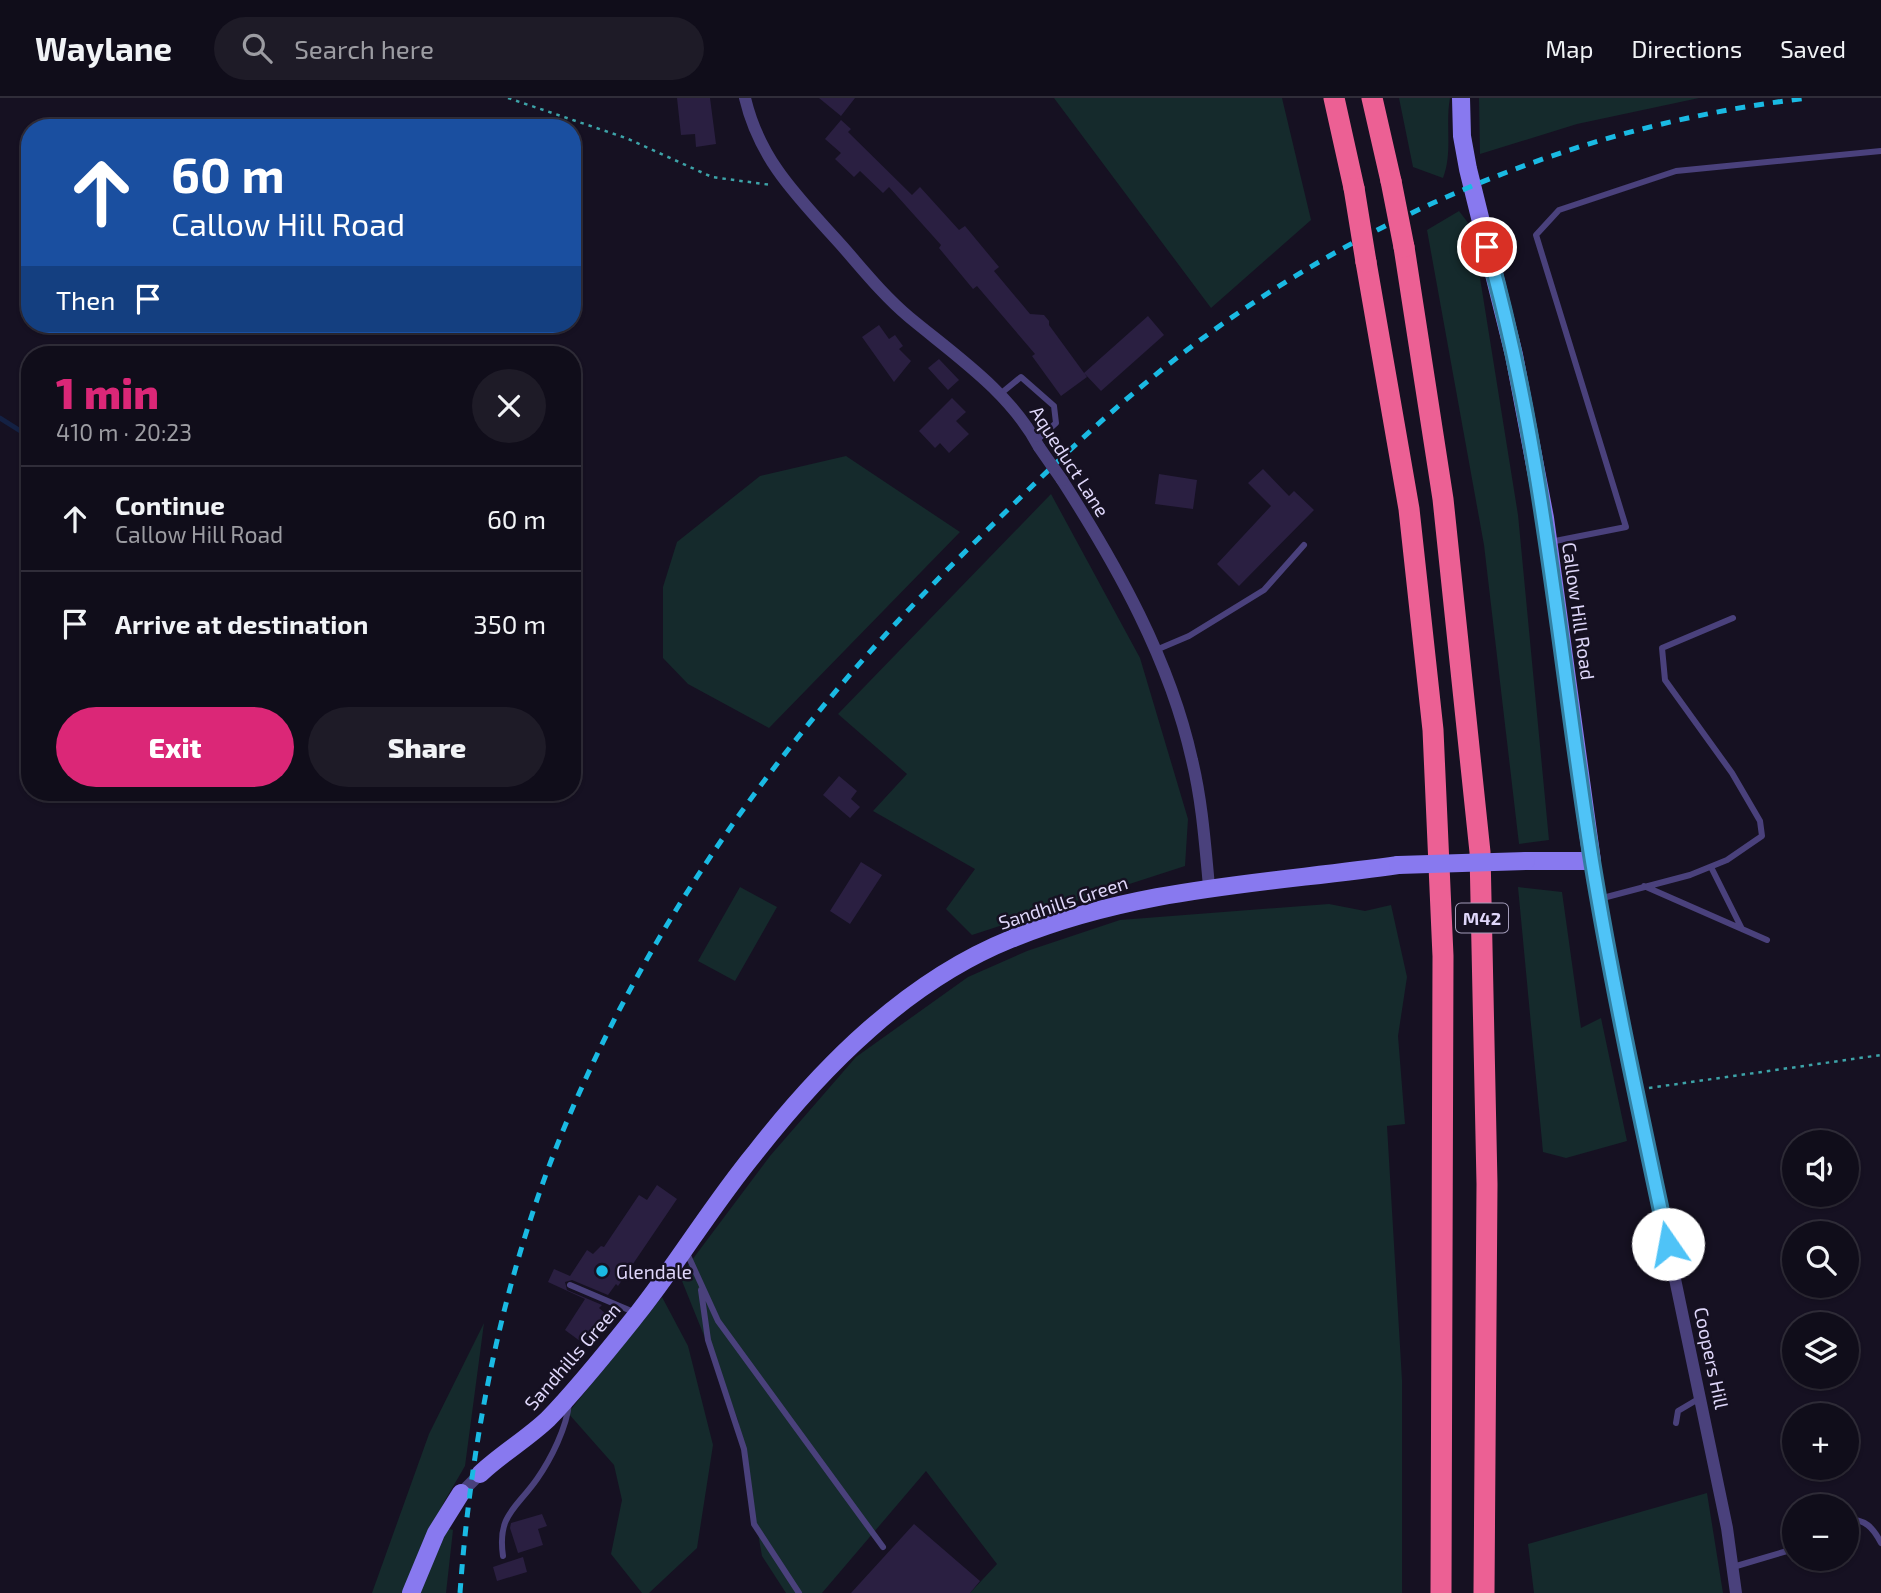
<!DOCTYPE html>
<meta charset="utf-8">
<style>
:root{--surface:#100d1a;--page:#1e1b27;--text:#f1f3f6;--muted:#9c9ca2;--line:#302d39;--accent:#db2777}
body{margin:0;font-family:"Exo 2",sans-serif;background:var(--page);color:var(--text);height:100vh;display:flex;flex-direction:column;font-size:26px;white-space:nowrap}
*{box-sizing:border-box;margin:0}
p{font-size:23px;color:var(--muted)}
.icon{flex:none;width:38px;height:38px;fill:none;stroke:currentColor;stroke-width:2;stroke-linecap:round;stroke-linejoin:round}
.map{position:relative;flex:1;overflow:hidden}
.panel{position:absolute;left:21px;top:248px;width:560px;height:455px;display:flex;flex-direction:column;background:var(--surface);border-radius:28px;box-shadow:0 2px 5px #0004,0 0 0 2px var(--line)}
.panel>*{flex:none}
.guide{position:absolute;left:21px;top:21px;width:560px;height:214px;border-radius:28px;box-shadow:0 2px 5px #0004,0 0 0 2px var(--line);background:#1a4fa0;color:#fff;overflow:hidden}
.buttons{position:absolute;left:1782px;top:1032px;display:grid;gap:14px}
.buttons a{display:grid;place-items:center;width:77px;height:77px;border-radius:50%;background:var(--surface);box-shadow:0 2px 5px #0004,0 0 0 2px var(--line);font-size:35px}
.pin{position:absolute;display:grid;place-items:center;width:60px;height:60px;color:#fff;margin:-30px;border:4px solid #fff;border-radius:50%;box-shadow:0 2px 7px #0007}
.me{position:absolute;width:77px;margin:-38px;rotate:348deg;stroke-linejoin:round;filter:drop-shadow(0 0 5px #0008)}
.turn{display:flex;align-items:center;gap:24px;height:147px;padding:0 35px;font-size:32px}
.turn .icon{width:91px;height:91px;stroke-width:2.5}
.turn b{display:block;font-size:49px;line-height:60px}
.then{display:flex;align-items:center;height:66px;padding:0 35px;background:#0003;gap:14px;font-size:26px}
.round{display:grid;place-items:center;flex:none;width:74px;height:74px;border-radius:37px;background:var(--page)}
.head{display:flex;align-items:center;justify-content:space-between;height:119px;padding:0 35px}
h1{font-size:42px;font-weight:800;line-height:52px;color:var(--accent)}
.button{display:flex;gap:14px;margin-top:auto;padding:14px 35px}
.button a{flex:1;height:80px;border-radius:42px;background:var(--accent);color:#fff;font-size:28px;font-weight:800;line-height:80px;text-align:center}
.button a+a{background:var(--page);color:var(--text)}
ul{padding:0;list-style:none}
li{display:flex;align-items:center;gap:21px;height:105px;padding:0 35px;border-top:2px solid var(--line)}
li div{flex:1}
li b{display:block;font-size:26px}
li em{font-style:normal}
header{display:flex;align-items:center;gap:42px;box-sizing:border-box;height:98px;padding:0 35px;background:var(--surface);border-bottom:2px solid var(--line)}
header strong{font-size:33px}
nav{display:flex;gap:38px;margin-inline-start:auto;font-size:24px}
.search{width:490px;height:63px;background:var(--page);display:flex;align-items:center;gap:18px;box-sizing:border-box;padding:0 24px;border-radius:38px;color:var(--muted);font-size:26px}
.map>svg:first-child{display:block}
.green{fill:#152a2c}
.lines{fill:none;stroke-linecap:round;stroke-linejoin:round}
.stream{stroke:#142143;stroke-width:5}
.building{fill:#2a1f41}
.path{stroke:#3da3a8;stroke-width:2.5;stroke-dasharray:3.5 5;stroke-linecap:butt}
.lane{stroke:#4a417c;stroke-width:6}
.street{stroke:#4a417c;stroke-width:12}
.secondary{stroke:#8879ef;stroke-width:18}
.highway{stroke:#ec6094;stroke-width:21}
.rail{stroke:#1abae3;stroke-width:5;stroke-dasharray:10 9;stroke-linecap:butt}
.street-bridge{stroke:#4a417c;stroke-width:12}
.secondary-bridge{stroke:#8879ef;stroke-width:18}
.highway-bridge{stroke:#ec6094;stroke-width:21}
.route-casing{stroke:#337fa1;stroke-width:18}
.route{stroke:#4fc3f7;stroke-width:12}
.poi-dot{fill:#1abae3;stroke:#161122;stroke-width:2.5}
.labels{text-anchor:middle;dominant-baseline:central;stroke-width:5;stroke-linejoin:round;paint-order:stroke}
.shield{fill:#161122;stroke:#a39cb9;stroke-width:2}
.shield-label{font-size:18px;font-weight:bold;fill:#dfd7fa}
.street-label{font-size:19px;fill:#dfd7fa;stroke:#161122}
.poi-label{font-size:19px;fill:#dfd7fa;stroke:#161122;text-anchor:start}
</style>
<header>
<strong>Waylane</strong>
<div class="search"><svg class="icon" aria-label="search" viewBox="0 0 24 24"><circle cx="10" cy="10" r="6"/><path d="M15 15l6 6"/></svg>Search here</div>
<nav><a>Map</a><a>Directions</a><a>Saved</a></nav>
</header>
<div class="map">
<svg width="1881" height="1495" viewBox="0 0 1881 1495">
<rect width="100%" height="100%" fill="#161122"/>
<!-- green -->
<path class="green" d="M1054,0H1282L1311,122L1211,210Z
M1399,0H1450C1445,27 1453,54 1443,80L1413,69Z
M1479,0H1699L1577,26L1480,56Z
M1459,113L1472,130L1518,417L1549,742L1519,746L1484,447L1427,132Z
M846,358L960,434L769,630L688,586L663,560V489L677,444L760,378Z
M1051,396L1140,560L1188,721L1185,768L972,837L946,811L975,771L873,713L907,676L838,616Z
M740,789L777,809L735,883L698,863Z
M1518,789L1562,794L1581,930L1601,920L1627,1043L1566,1060L1543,1054Z
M1329,806L1365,813L1391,807L1407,879L1398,938L1405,1026L1387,1028L1402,1282V1495H970L997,1466L926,1373L822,1495H786L762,1458L738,1322L680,1178L770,1058L856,959L968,879L1027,853L1120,822Z
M662,1199L688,1248L713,1347L697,1450L649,1495H642L611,1456L622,1402L614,1367L568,1315Z
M484,1225L465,1368L444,1404L403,1495H372L429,1336Z
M1707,1395L1723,1495H1534L1528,1446Z
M446,1430L453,1432L446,1495H417Z"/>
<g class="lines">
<!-- stream -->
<path class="stream" d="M0,320L30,339"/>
</g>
<!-- building -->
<path class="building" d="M677,0H710L716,46L696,49L695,36L681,37Z
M819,0H855L841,18Z
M841,22L851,31L848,34L912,97L920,89L959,132L965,128L999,169L994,173L1030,216L1044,217L1049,223V227L1087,279L1061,298L1032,258L1035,256L977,188L973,191L939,150L941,147L889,89L883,95L860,73L854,79L835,61L841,55L825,41Z
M1148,218L1164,237L1101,293L1084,275Z
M879,227L889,241L895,237L903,248L899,251L911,263L894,284L862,239Z
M939,261L959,282L948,292L928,270Z
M952,300L966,314L956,323L969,336L949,355L940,345L935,350L919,333Z
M1263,371L1289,398L1294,393L1314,412L1239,488L1217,466L1271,408L1248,385Z
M1159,376L1197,382L1193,411L1155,406Z
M839,678L857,693L851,701L860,709L850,720L823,697Z
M861,764L882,777L850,826L830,813Z
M657,1087L677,1101L618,1188L616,1186L608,1197L572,1182L565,1184L567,1192L602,1207L599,1210L606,1216L584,1246L565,1232L585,1201L548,1184L554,1171L570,1178L587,1152L593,1156L601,1148L604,1149L639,1097L647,1102Z
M542,1416L547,1428L538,1431L543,1447L518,1455L510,1430L511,1425Z
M914,1426L980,1483L970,1495H851Z
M523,1459L527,1474L497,1483L493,1469Z"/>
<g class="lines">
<!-- path -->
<path class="path" d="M508,0L626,40L712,79L771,87
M1649,990L1881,957"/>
<!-- lane -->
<path class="lane" d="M999,297L1021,279L1054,308L1056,325L1036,343
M1550,444L1626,429L1536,137L1559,112L1676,73L1881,53
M1156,552L1189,538L1264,492L1304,447
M1711,769L1742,831
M1644,788L1767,842
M1599,801L1690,777L1727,762L1762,738L1760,723L1732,675L1665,582L1662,550L1733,520
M686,1153L718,1223L883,1449
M570,1187L636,1215
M701,1192L708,1242L744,1351L754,1426L799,1495
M1676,1325L1678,1313L1700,1300
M1846,1421C1865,1421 1873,1429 1881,1445
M503,1458C497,1417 516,1411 537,1381C551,1361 567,1329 569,1305
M1733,1469L1794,1451"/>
<!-- street -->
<path class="street" d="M745,0C760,64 800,101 843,149C864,173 884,198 909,219C956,258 1010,294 1039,349
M1062,382C1117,468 1170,562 1192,662C1202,703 1205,746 1209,788
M1592,763L1618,908L1727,1430L1736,1495
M461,1395L480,1376"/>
<!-- secondary -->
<path class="secondary" d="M1461,0L1462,38L1468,71L1514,257L1545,420L1592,763H1526
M480,1376C501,1356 527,1341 548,1321C580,1288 610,1250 638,1215C679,1163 713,1106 755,1055C823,968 907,883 1011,841C1139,789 1264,786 1398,767
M411,1495L436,1435L461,1395"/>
<!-- highway -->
<path class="highway" d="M1334,0L1354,90
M1372,0L1391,83
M1404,149L1443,401L1480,754L1487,1086L1484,1495
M1366,164L1409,411L1433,632L1443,858L1441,1495"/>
<!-- rail -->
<path class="rail" d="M460,1495C472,1327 508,1154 577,1000C670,789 809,607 973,446C1030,390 1086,334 1148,283C1334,129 1569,27 1809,0"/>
<!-- street-bridge -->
<path class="street-bridge" d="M1039,349L1062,382"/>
<!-- secondary-bridge -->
<path class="secondary-bridge" d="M1398,767L1526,763"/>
<!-- highway-bridge -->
<path class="highway-bridge" d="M1391,83L1404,149
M1354,90L1366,164"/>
</g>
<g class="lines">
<defs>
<path id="route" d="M1487,149C1544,350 1559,558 1592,763C1613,891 1641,1019 1668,1146"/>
</defs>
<!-- route casing -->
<use href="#route" class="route-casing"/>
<!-- route -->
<use href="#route" class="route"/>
</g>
<!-- markers -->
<circle class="poi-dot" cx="602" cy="1173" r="7"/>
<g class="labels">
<!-- shield labels -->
<rect class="shield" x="1456" y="805.5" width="52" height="29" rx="5"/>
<g class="shield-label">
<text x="1482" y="820">M42</text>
</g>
<!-- street labels -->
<g class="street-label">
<text transform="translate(1070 363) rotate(57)">Aqueduct Lane</text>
<text transform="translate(1579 513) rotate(82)">Callow Hill Road</text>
<text transform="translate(1063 804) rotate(-18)">Sandhills Green</text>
<text transform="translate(572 1258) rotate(-49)">Sandhills Green</text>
<text transform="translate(1712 1260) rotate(78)">Coopers Hill</text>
</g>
<!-- poi labels -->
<g class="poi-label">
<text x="616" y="1173">Glendale</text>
</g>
</g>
</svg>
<div class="buttons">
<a><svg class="icon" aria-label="sound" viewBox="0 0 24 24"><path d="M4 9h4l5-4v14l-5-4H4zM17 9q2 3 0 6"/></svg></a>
<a><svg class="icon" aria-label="search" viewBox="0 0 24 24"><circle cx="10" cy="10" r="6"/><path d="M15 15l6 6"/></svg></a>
<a><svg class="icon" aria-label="layers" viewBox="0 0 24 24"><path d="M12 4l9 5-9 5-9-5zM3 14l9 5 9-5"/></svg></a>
<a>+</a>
<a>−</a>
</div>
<div class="pin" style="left:1487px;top:149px;background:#d93025"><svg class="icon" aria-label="arrive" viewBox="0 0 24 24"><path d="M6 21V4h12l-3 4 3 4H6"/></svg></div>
<svg class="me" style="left:1668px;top:1146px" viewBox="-20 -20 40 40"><circle r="19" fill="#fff"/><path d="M0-13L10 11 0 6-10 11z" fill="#4fc3f7"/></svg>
<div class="guide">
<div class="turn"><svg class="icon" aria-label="ahead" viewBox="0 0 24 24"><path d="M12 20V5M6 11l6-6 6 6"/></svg><div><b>60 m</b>Callow Hill Road</div></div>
<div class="then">Then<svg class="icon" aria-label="arrive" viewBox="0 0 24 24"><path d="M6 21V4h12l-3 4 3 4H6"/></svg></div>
</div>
<section class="panel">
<div class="head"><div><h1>1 min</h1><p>410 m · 20:23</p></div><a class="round"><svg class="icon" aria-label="close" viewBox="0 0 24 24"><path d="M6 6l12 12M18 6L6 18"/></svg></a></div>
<ul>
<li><svg class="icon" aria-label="ahead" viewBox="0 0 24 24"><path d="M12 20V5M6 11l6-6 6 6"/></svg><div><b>Continue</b><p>Callow Hill Road</p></div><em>60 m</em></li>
<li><svg class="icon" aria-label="arrive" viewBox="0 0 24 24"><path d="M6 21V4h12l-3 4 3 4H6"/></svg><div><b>Arrive at destination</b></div><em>350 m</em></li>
</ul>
<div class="button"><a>Exit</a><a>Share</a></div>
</section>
</div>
